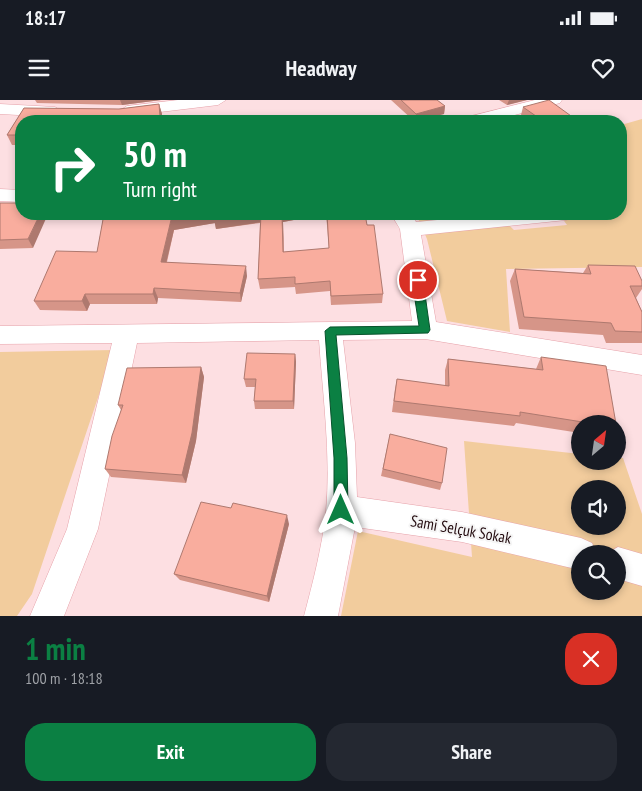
<!DOCTYPE html>
<meta charset="utf-8">
<style>
:root{--surface:#171b24;--page:#242831;--text:#f1f3f6;--muted:#9ea1a6;--accent:#0b8043}
body{margin:0;font-family:"PT Sans Narrow",sans-serif;background:var(--page);color:var(--text);height:100vh;display:flex;flex-direction:column;font-size:19px;white-space:nowrap}
*{box-sizing:border-box;margin:0}
p{font-size:16px;color:var(--muted)}
.icon{flex:none;width:28px;height:28px;fill:none;stroke:currentColor;stroke-width:2;stroke-linecap:round;stroke-linejoin:round}
.map{position:relative;height:516px;overflow:hidden}
.panel{display:flex;flex-direction:column;background:var(--surface);flex:1}
.panel>*{flex:none}
.hud{position:absolute;left:15px;top:15px;width:612px;height:105px;border-radius:20px;box-shadow:0 2px 8px #0003;background:#0b8043;color:#fff;overflow:hidden}
.needle{width:32px;rotate:29deg}
.fabs{position:absolute;left:571px;top:315px;display:grid;gap:10px}
.fabs a{display:grid;place-items:center;width:55px;height:55px;border-radius:50%;background:var(--surface);box-shadow:0 2px 8px #0003;font-size:25px}
.pin{position:absolute;display:grid;place-items:center;width:42px;height:42px;color:#fff;margin:-21px;border:2px solid #fff;border-radius:50%;box-shadow:0 1px 5px #0007}
.me{position:absolute;width:55px;margin:-28px;rotate:0deg;stroke-linejoin:round;filter:drop-shadow(0 0 4px #0008)}
.turn{display:flex;align-items:center;gap:18px;height:105px;padding:0 25px;font-size:22px}
.turn .icon{width:65px;height:65px;stroke-width:2.5}
.turn b{display:block;font-size:35px;line-height:42px}
.round{display:grid;place-items:center;flex:none;width:52px;height:52px;border-radius:20px;background:var(--page)}
.overview{display:flex;align-items:center;justify-content:space-between;height:85px;padding:0 25px}
h1{font-size:30px;font-weight:700;line-height:38px;color:var(--accent)}
.action{display:flex;gap:10px;margin-top:auto;padding:10px 25px}
.action a{flex:1;height:58px;border-radius:20px;background:var(--accent);color:#fff;font-size:20px;font-weight:700;line-height:58px;text-align:center}
.action a+a{background:var(--page);color:var(--text)}
.status{display:flex;justify-content:space-between;align-items:center;height:35px;padding:0 25px;background:var(--surface);direction:ltr}
.status svg{height:14px;fill:currentColor}
header{display:flex;justify-content:space-between;align-items:center;height:65px;padding:0 25px;background:var(--surface);font-size:22px;font-weight:700}
.map>svg:first-child{display:block}
.green{fill:#f2cc9d;fill-rule:evenodd}
.lines{fill:none;stroke-linecap:round;stroke-linejoin:round}
.minor-casing{stroke:#e6a2aa;stroke-width:1}
.minor{fill:#fff;fill-rule:evenodd}
.wall{fill:#d69588}
.shaded-wall{fill:#ae796f}
.building{fill:#f9ad9e;stroke:#ae796f}
.route{fill:#0b8043;stroke:#07532c}
.labels{text-anchor:middle;dominant-baseline:central;stroke-width:4;stroke-linejoin:round;paint-order:stroke}
.near-street-label{font-size:16px;fill:#230b0f;stroke:#f5f5f5}
</style>
<div class="status"><b>18:17</b><svg viewBox="0 0 49 12"><path d="M0 12V9h3v3zM5 12V6h3v6zM10 12V3h3v9zM15 12V0h3v12zM26 1h20v11H26zM47 4h2v5h-2z"/></svg></div>
<header><svg class="icon" aria-label="menu" viewBox="0 0 24 24"><path d="M4 6h16M4 12h16M4 18h16"/></svg>Headway<svg class="icon" aria-label="heart" viewBox="0 0 24 24"><path d="M12 20l-8-8c-3-5 5-10 8-4 3-6 11-1 8 4z"/></svg></header>
<div class="map">
<svg width="642" height="516" viewBox="0 0 642 516">
<rect width="100%" height="100%" fill="#fddfe2"/>
<!-- green -->
<path class="green" d="M642,19V167L506,169L510,232L447,221L427,139L416,114H497L514,130L567,125L559,114H621V25Z
M114,250L32,494L17,516H0V252Z
M464,341L580,354V361H618V358H623L642,414V516H341L358,431L472,457ZM580,389H618V426H580ZM580,454H618V491H580Z"/>
<g class="lines">
<defs>
<path id="minor" d="M178,0H226L218,5L127,16L119,11L127,6Z
M535,0H562L560,3L492,21H466L468,17Z
M0,4L55,7L63,12L55,17L0,14Z
M0,89L21,90V102L0,101Z
M391,114H411L416,122L501,114H576L573,118L566,120L421,135L436,222L642,255V275L425,239L343,240L355,343L357,397L462,412L581,438L592,443L597,454H580V470L462,442L355,427L338,516H304C313,482 322,447 326,412C331,355 323,297 319,240L137,243L98,429L64,516H30L67,429L112,243L0,244V226L412,221L400,129Z
M618,447L642,454V486L618,479V454H606Z"/>
</defs>
<!-- minor casing -->
<use href="#minor" class="minor-casing"/>
<!-- minor -->
<use href="#minor" class="minor"/>
</g>
<!-- wall -->
<path class="wall" d="M35,0H161L122,5L37,3Z
M391,0H437L445,6L444,14L414,21Z
M499,0H527L507,5Z
M159,4L162,14V21H21V45H12L7,35L24,8L119,9Z
M523,7L578,21H528L521,15Z
M0,103H21L33,148L0,149Z
M104,114L310,117L283,122L284,152L329,149L326,114L367,125L383,194L382,203L331,205L330,191L296,194L295,187L260,189L258,179L260,123L216,129L215,123L174,130L167,162L247,176L241,202L158,198L157,204H90L87,211L40,210L34,201L97,152Z
M588,165L642,181V189L636,198L642,212V243H606L603,235L519,229L510,181L515,169L583,173Z
M295,254L296,262L294,309H255L254,301L255,287H246L244,279Z
M541,257L616,324H580V333L516,323L514,326L392,312L395,289L397,279L445,286V270L448,259L536,269Z
M201,267L204,277L196,341L186,383L111,377L105,369L121,310L118,305Z
M390,334L442,383L440,390L381,376Z
M231,408L289,424L269,502L180,480L174,474Z"/>
<!-- shaded-wall -->
<path class="shaded-wall" d="M120,0H161L122,5Z
M509,0H527L507,5Z
M159,4L162,14V21H161L160,16Z
M445,6L444,14L415,21L416,14Z
M40,114H48L33,148L28,139Z
M209,114H213L215,123L174,130L164,172L161,162L171,120Z
M251,114H261L262,122L216,129L214,119Z
M282,114H310V117L283,122L284,162Z
M246,166L247,176L241,202L240,193Z
M154,188L158,198L157,204L153,194Z
M85,194L90,204L87,211L82,201Z
M295,254L296,262L294,309L293,301Z
M201,267L204,277L196,341L186,383L182,375Z
M287,415L289,424L269,502L267,496Z"/>
<!-- building -->
<path class="building" d="M401,0H437L445,6L416,14Z
M549,0L578,21H543L523,7Z
M159,4L160,16L147,17L148,21H21V35H7L24,8L119,9Z
M0,103H21V114H40L28,139L0,140Z
M104,114H209L171,120L161,162L246,166L240,193L154,188L153,194H85L82,201H34L56,151L97,152Z
M213,114H251L214,119Z
M261,114H282L283,152L329,148L327,114H365L367,125H374L383,194L331,196L330,181L295,184V177L258,179Z
M588,165L635,166L642,181V186H630L642,212V232L615,231L611,223L524,217L515,169L591,174Z
M247,253L295,254L293,301H254L256,279H244Z
M541,257L606,266L616,324H595L520,312V316L394,301L397,279L449,286L448,259L543,270Z
M201,267L192,333L182,375L105,369L112,336L123,305H118L127,268Z
M390,334L447,348L442,383L383,369Z
M201,402L231,408L233,403L287,415L267,496L174,474Z"/>
<!-- route -->
<path class="route" d="M418,176L423,180L430,230L428,233L336,235L347,358L348,410L346,415L341,417L336,415L334,410V358L325,231L330,227L419,226L412,180Z"/>
<g class="labels">
<!-- near-street labels -->
<g class="near-street-label">
<text transform="translate(461 429) rotate(10)">Sami Selçuk Sokak</text>
</g>
</g>
</svg>
<div class="fabs">
<a><svg class="needle" viewBox="-14 -14 28 28"><path d="M0-13l5 13h-10z" fill="#e53935"/><path d="M0 13l5-13h-10z" fill="#9ea1a6"/></svg></a>
<a><svg class="icon" aria-label="sound" viewBox="0 0 24 24"><path d="M4 9h4l5-4v14l-5-4H4zM17 9q2 3 0 6"/></svg></a>
<a><svg class="icon" aria-label="search" viewBox="0 0 24 24"><circle cx="10" cy="10" r="6"/><path d="M15 15l6 6"/></svg></a>
</div>
<div class="pin" style="left:418px;top:180px;background:#d93025"><svg class="icon" aria-label="arrive" viewBox="0 0 24 24"><path d="M6 21V4h12l-3 4 3 4H6"/></svg></div>
<svg class="me" style="left:341px;top:410px" viewBox="-20 -20 40 40"><path d="M0-17L14 15 0 8-14 15z" fill="#0b8043" stroke="#fff" stroke-width="4"/></svg>
<div class="hud">
<div class="turn"><svg class="icon" aria-label="right" viewBox="0 0 24 24"><path d="M7 20v-9h11M14 6l5 5-5 5"/></svg><div><b>50 m</b>Turn right</div></div>
</div>
</div>
<section class="panel">
<div class="overview"><div><h1>1 min</h1><p>100 m · 18:18</p></div><a class="round" style="background:#d93025;color:#fff"><svg class="icon" aria-label="close" viewBox="0 0 24 24"><path d="M6 6l12 12M18 6L6 18"/></svg></a></div>
<div class="action"><a>Exit</a><a>Share</a></div>
</section>
